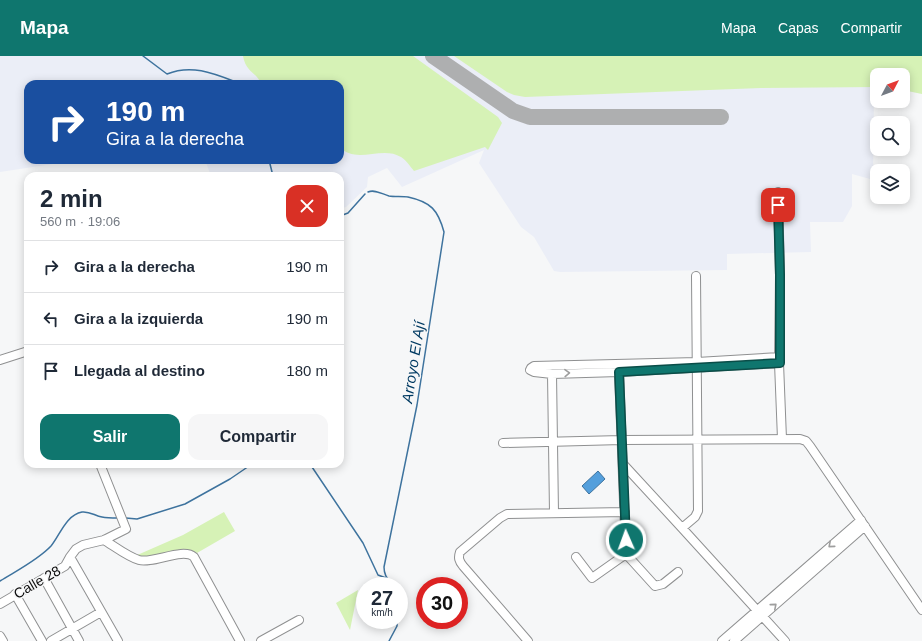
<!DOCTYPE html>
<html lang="es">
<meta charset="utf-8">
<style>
:root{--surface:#fff;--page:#f6f6f7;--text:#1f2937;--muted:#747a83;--line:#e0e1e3;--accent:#0f766e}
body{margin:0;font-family:Arial,sans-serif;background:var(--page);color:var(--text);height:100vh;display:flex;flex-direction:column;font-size:15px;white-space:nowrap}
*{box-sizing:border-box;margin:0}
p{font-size:13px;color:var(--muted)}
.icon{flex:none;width:22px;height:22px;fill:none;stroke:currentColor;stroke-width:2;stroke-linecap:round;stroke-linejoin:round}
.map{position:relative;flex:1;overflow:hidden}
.drawer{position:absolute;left:24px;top:116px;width:320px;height:296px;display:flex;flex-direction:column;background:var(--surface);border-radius:12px;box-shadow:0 2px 10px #0003}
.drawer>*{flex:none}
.hud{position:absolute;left:24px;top:24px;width:320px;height:84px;border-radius:12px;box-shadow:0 2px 10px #0003;background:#1a4fa0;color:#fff;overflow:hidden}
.needle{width:26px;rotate:49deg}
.fabs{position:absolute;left:870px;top:12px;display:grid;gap:8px}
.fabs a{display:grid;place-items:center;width:40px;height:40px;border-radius:8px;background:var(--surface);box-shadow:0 2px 10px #0003;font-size:20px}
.speed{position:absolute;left:356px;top:521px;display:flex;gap:8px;font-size:20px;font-weight:700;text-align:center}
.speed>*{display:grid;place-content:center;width:52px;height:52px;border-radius:50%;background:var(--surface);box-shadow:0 2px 10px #0003;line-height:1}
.speed small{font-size:10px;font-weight:400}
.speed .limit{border:6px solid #d22;background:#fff;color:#111}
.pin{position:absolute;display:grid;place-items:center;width:34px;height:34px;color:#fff;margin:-17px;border-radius:8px;box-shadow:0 2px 6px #0006}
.me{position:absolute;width:44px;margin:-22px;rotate:358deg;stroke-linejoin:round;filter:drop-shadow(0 0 3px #0008)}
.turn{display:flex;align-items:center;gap:14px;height:84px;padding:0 16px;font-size:18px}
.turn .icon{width:52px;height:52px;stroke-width:2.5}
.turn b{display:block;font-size:28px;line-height:34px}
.round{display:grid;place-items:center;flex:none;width:42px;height:42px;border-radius:12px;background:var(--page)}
.overview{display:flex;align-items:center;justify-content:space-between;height:68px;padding:0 16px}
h1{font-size:24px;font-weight:700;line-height:30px}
.primary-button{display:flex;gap:8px;margin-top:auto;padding:8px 16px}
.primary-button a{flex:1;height:46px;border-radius:12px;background:var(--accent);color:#fff;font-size:16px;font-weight:700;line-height:46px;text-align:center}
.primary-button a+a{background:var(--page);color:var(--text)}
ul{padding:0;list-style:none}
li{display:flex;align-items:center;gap:12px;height:52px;padding:0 16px;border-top:1px solid var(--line)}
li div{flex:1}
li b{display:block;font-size:15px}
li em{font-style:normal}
header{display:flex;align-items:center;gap:24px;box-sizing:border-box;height:56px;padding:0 20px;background:var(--accent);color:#fff}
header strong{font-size:19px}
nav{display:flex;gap:22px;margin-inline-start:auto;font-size:14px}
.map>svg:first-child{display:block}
.built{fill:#ebeef7}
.green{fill:#d6f2b6}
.water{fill:#549fdc;stroke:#3e739e}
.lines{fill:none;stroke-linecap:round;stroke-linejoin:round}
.stream{stroke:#3e739e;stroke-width:1.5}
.taxiway{stroke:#aeafb0;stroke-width:16}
.minor-casing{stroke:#8f9091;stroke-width:10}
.minor{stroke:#fff;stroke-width:8}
.oneway{stroke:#9e9e9e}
.route-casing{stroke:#0a4d48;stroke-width:10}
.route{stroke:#0f766e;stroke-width:7}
.labels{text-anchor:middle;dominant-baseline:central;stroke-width:3;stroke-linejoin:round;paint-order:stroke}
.street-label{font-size:14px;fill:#0c0c0c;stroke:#f6f7f8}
.water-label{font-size:15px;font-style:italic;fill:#003a62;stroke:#f6f7f8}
</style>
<header>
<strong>Mapa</strong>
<nav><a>Mapa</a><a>Capas</a><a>Compartir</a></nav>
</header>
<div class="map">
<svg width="922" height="585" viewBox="0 0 922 585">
<rect width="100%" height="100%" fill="#f6f7f8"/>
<!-- built -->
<path class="built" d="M0,0H922V38L903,34V19H877V31H874L873,117L870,123L852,118V150L843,166H810L811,196L727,198V214L560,216L554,215L534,181L521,171L479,107L484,94L402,131L387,112L368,121L367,131L346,151L340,153V120H211L205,104H340V28H28V104H79L0,116Z"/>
<!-- green -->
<path class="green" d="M243,0H413L498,61L502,67L488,94L485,91L414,115C410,110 406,104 401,101C382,89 356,109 340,91V28H261C257,16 246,17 243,0Z
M454,0H922V38L903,34V19H877V31L761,32L525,41L514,39L507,36Z
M224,456L235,475L197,497L189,494L146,501L135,500L183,479Z
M358,534L350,574L336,547Z"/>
<!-- water -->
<path class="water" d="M598,415L605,423L589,438L582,430Z"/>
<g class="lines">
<!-- stream -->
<path class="stream" d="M143,0L167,18C191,8 213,17 236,26L237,28
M269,104L273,120
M368,136C375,133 382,138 389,140C395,141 402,140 408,141C431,146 438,154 444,176L417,349L384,511C384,520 388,523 393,530
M340,160L348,157L365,138
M310,408L363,487L378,519L386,522
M126,462L137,463L185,448L230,423L252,408
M0,525C16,515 38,504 51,490C60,479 66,459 82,456C90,455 95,460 102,461C107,462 113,462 118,462
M389,585L397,570V564"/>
<!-- taxiway -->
<path class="taxiway" d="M433,0L513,55L530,61H721"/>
<defs>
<path id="minor" d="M778,136L780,219L779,307L782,383
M0,304L28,295
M779,307L619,316L552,318L534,316L530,314L531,312L534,310L697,306L780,301
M619,316L626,498L655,530L663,528L678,516
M552,318L554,457
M503,387L622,384L800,383L806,385L810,390L922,554
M623,408L682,472L785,585
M682,472L695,461L698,455L696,220
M104,484C114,490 128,501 139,504C153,508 183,491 194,501L240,585
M70,501L118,585
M576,501L592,522L626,498
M44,522L79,585
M15,538L42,585
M0,548L65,510L70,501L76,493L83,489L104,484L126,473L100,408
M0,580L3,585
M51,585L101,556
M261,585L299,564
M528,585L463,510C459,505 458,502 460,496L500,462L507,458L625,456
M722,585L861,464
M734,585L865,470"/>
</defs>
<!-- minor casing -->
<use href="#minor" class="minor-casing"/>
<!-- minor -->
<use href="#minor" class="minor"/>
</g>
<!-- one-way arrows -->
<defs><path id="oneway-chevron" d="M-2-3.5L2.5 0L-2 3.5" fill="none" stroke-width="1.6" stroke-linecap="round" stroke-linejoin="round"/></defs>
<g class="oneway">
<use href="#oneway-chevron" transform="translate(567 317) rotate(-2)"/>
<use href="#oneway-chevron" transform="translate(831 489) rotate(139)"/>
<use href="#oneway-chevron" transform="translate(774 550) rotate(-41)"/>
</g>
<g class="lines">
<defs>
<path id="route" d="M626,484L619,316L780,307V219L778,149"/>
</defs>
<!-- route casing -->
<use href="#route" class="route-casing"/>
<!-- route -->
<use href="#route" class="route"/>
</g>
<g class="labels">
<!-- street labels -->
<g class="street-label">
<text transform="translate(37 526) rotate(-30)">Calle 28</text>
</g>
<!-- water labels -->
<g class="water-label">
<text transform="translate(413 306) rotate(-81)">Arroyo El Ají</text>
</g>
</g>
</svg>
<div class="fabs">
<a><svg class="needle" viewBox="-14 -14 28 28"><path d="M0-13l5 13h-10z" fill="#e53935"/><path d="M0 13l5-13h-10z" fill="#747a83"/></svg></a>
<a><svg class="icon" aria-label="search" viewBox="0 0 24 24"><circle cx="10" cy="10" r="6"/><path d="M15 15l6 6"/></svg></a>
<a><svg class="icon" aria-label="layers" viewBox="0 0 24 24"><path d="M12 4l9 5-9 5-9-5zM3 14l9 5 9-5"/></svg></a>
</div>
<div class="speed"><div>27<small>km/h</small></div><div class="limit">30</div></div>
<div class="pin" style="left:778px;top:149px;background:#d93025"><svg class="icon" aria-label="arrive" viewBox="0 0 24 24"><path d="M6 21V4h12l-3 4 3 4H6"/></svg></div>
<svg class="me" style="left:626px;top:484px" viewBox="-20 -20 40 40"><circle r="17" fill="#0f766e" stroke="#fff" stroke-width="3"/><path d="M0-11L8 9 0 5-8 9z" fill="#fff"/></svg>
<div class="hud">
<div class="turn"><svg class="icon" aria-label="right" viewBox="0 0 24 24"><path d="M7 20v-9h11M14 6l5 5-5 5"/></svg><div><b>190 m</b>Gira a la derecha</div></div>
</div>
<section class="drawer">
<div class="overview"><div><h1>2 min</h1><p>560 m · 19:06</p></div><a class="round" style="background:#d93025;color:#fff"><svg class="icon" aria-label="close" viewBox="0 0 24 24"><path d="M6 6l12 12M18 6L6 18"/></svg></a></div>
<ul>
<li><svg class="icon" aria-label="right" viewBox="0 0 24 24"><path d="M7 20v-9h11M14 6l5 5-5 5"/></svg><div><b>Gira a la derecha</b></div><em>190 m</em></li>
<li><svg class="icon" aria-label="left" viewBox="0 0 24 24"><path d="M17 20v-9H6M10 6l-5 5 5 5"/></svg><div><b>Gira a la izquierda</b></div><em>190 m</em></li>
<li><svg class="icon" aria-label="arrive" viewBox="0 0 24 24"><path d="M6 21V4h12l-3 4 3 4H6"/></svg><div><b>Llegada al destino</b></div><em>180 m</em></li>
</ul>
<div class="primary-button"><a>Salir</a><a>Compartir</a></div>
</section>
</div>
